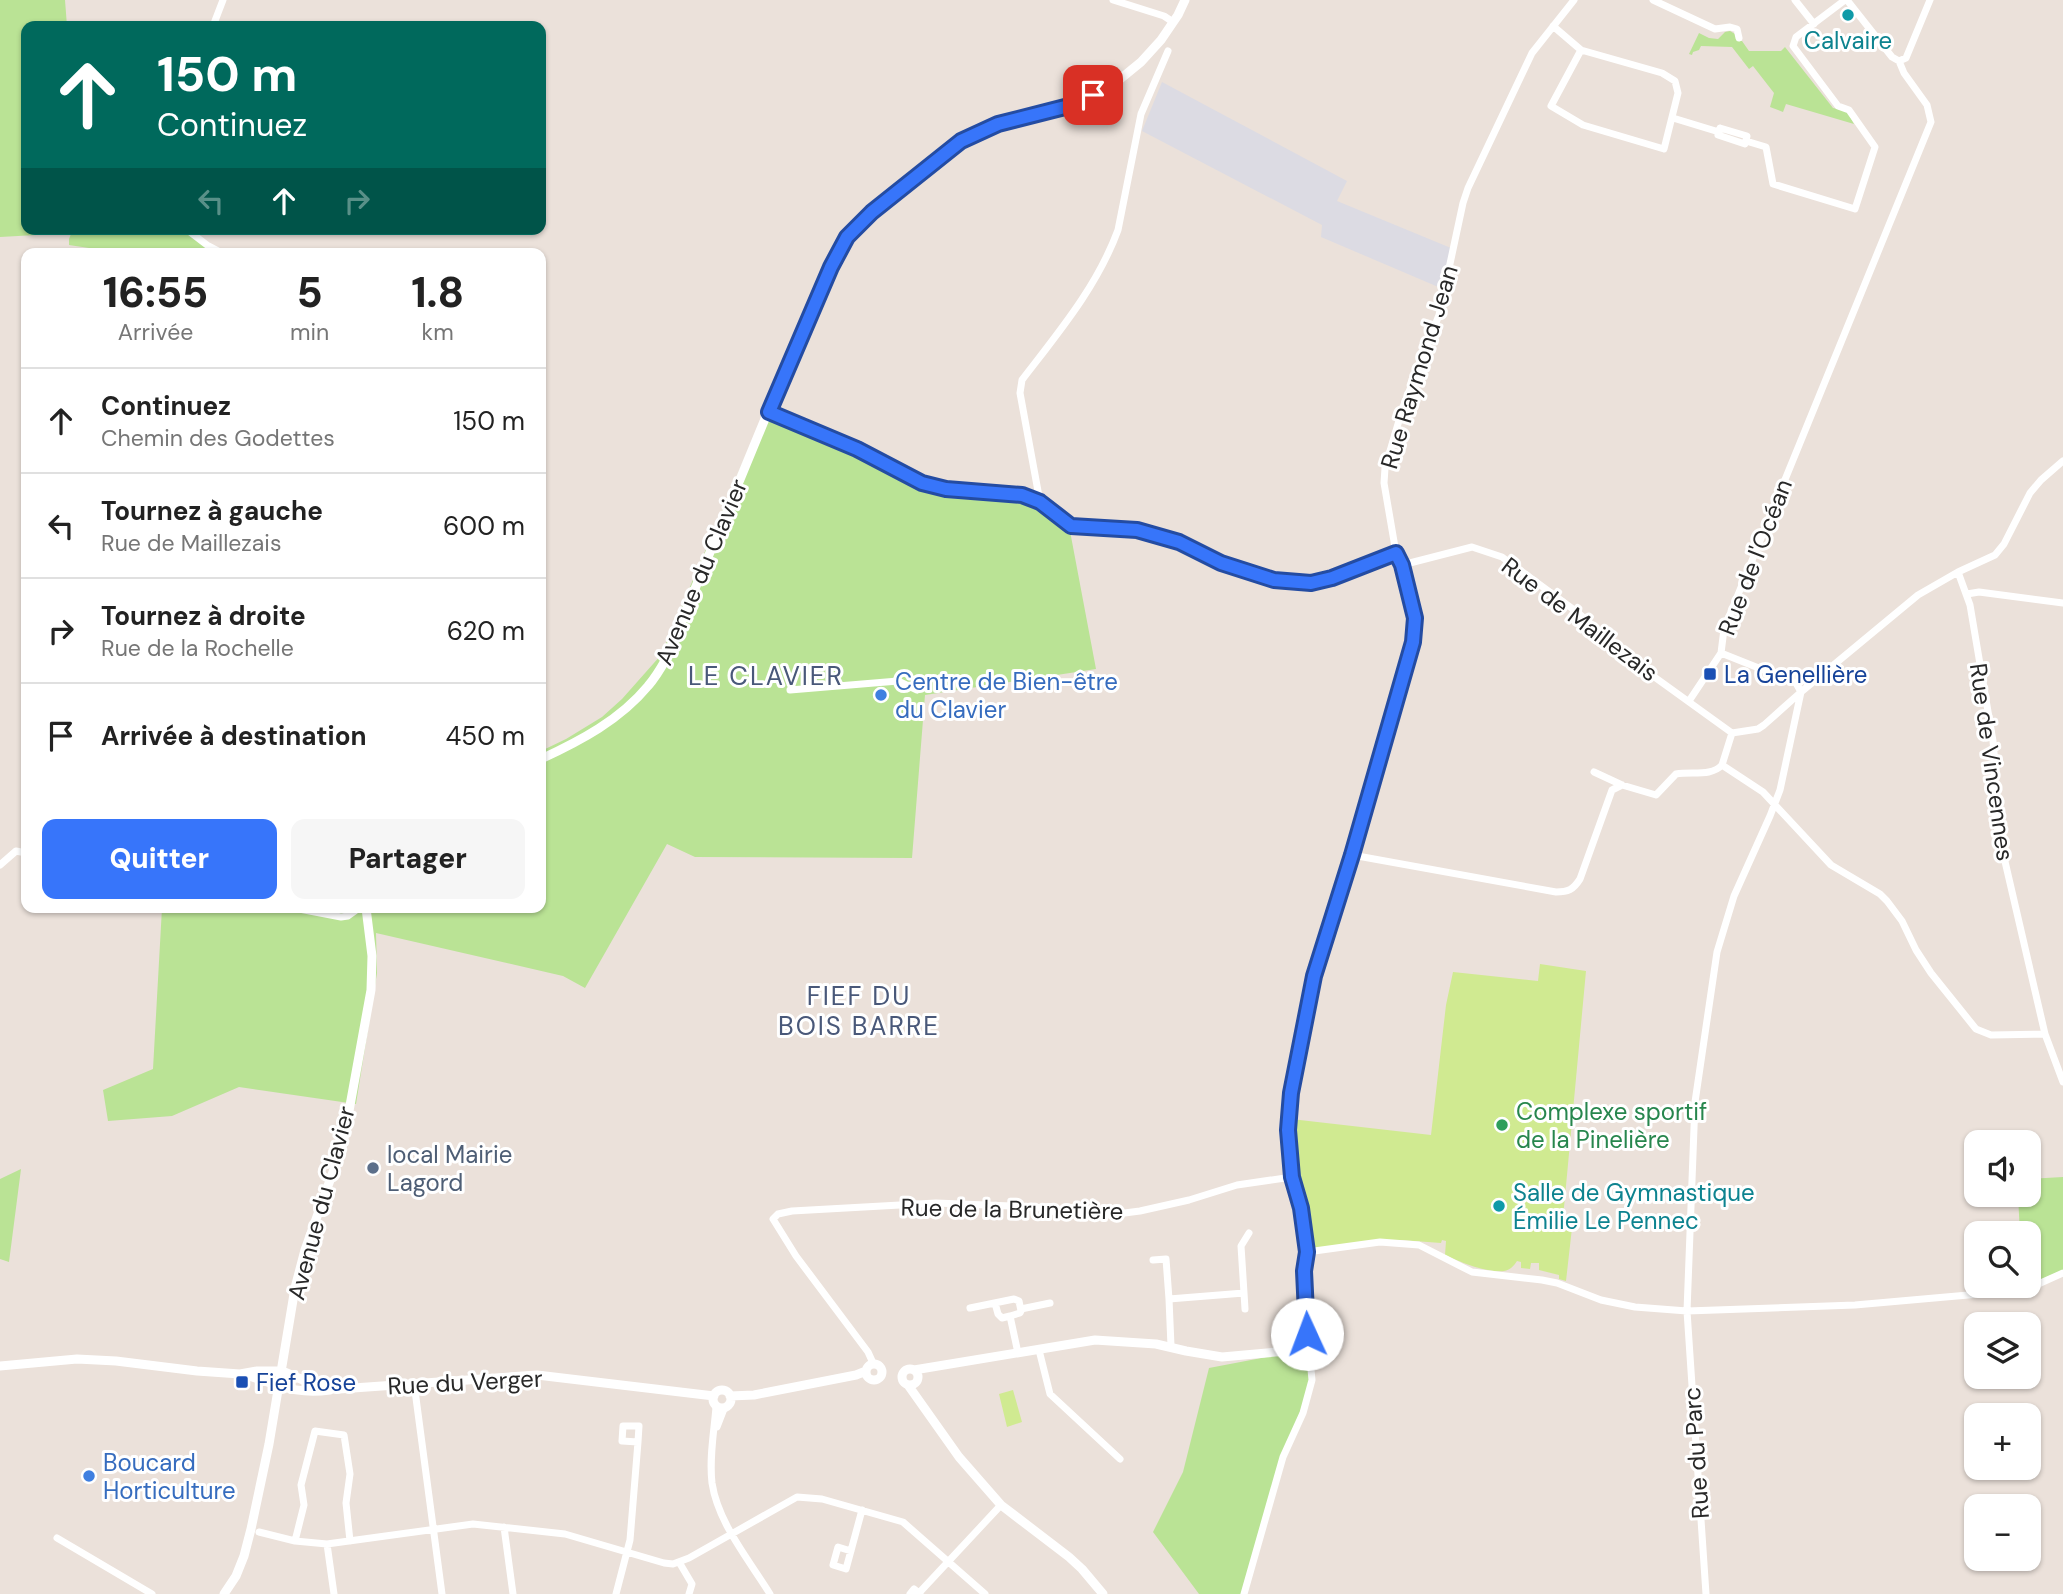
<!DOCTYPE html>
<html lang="fr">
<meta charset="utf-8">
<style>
:root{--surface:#fff;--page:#f6f6f6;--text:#222;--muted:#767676;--line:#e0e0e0;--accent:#3775fa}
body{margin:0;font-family:"DM Sans",sans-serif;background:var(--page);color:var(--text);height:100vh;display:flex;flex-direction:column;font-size:26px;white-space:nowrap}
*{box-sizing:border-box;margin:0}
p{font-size:23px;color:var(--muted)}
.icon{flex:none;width:38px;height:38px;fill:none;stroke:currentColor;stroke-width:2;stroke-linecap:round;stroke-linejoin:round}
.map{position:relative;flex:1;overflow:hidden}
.panel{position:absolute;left:21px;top:248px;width:525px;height:665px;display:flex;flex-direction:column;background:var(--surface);border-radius:14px;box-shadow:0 2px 5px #0004}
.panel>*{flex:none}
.banner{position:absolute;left:21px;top:21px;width:525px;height:214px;border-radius:14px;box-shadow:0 2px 5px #0004;background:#00695c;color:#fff;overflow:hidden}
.tools{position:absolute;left:1964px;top:1130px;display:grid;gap:14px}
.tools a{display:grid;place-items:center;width:77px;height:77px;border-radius:14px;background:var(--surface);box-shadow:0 2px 5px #0004;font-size:35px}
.pin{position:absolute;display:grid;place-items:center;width:60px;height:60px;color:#fff;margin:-30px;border-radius:14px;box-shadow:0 4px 10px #0006}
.me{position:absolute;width:77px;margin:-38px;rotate:358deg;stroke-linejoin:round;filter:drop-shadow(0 0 5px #0008)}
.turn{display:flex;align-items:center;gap:24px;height:147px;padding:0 21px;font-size:32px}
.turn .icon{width:91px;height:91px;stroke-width:2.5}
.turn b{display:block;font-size:49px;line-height:60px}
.lanes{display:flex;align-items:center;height:66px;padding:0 21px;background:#0003;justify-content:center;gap:35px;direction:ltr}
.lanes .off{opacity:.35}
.eta{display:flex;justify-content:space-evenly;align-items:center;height:119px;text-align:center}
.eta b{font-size:42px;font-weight:800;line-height:49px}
.button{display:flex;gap:14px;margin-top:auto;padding:14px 21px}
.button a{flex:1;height:80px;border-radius:14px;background:var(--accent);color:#fff;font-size:28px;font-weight:800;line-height:80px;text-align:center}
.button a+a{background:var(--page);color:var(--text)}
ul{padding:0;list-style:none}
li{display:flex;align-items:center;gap:21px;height:105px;padding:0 21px;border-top:2px solid var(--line)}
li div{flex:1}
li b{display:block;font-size:26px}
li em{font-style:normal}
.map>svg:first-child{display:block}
.industrial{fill:#dcdbe3}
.green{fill:#bae395}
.pitch{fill:#d0ea91}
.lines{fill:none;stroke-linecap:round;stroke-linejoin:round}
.minor{stroke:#fff;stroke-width:7}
.tertiary{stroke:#fff;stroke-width:9}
.route-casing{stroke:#244ca2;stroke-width:18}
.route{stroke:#3775fa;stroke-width:12}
.culture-dot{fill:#0f9aa8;stroke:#fff;stroke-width:2.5}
.transit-dot{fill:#1a4fb4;stroke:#fff;stroke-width:2.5}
.shop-dot{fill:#3f7fe0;stroke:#fff;stroke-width:2.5}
.leisure-dot{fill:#2e9e5b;stroke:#fff;stroke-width:2.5}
.service-dot{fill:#5c6f8a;stroke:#fff;stroke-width:2.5}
.labels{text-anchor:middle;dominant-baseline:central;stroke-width:6;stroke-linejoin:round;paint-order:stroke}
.culture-label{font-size:24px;fill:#0d838f;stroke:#fff}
.street-label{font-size:24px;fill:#282828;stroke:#fff}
.transit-label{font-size:24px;fill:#164399;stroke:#fff;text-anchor:start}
.shop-label{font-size:24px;fill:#366cbe;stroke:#fff;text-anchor:start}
.leisure-label{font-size:24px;fill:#27864d;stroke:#fff;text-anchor:start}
.service-label{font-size:24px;fill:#4e5e75;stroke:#fff;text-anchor:start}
.neighbourhood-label{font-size:26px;letter-spacing:2px;fill:#495879;stroke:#fff}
</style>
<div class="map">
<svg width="2063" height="1594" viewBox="0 0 2063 1594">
<rect width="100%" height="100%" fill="#ebe1da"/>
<!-- industrial -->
<path class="industrial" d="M1162,82L1347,181L1337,201L1451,248L1443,289L1321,237L1322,225L1142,131Z"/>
<!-- green -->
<path class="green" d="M0,0H65L67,26H26V229H63L54,234L0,237Z
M1730,31L1735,34L1738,41H1742L1749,51H1781L1785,47L1833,108L1847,111L1854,124L1786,104L1783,112L1770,107L1774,93L1753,66L1749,69L1732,47L1701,46L1699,50L1693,52L1692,55L1689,54L1699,33L1709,38L1718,39L1725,32Z
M73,229H183L220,254H129L69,245V239Z
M765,410L857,449L922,483L1022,495L1059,516L1070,531L1096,669L925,695L912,858L695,857L667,844L585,988L563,976L550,973L376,933L377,973L356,1104L239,1087L172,1116L108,1121L103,1090L153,1069L162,908H541V751L566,739L602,717L622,699L661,655Z
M21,1169L9,1262L0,1259V1179Z
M2063,1177V1270L2028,1285V1234H2020L2018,1195H2028V1179Z
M1309,1349L1312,1380L1283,1457L1244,1594H1199L1153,1532L1183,1472L1209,1368Z"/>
<!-- pitch -->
<path class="pitch" d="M1540,964L1586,971L1563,1218L1573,1219L1566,1281L1559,1279V1275L1539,1270V1263H1531L1530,1269L1521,1268V1262L1517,1261C1514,1266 1510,1270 1504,1271C1486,1273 1460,1262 1445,1255L1446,1241L1442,1240L1441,1243L1401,1240L1309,1250L1294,1176L1291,1119L1431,1135L1446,1005L1453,972L1538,981Z
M1013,1390L1022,1422L1007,1427L999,1394Z"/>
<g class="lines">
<!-- minor -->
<path class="minor" d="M1113,0L1164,16L1173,22
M1653,0L1715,29L1730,27L1737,29L1739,38
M1795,0L1814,24
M213,26L223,0
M1553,26L1581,50L1662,73L1675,81L1678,93L1664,149L1583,125L1551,106L1581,50
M1899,61L1906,58L1930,0
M1673,118L1719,132L1720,128L1747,136L1746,141L1766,147L1773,184L1855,209L1875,147L1849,110L1838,106L1793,46L1796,37L1845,0
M1719,132L1718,135L1745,144L1746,141
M186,229L207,245L224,254
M769,412L857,449L922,483L946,489L1022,495L1040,502L1071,526L1137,530L1179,542L1221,563L1274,580L1311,583L1332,578L1396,553L1402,565L1472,547L1502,557L1577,612L1635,663L1732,733L1722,765L1763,792L1831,865L1880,894L1887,901L1902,921L1916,950L1931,973L1976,1029L1991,1035L2045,1034L2063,1082
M1040,502L1020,393L1022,380C1058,333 1097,287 1118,230L1141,114L1168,51
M1396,553L1384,483L1385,468L1403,407L1439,315L1463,203L1468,188L1532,53L1574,0
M1402,565L1415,618L1413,642L1352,855L1314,977L1291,1093L1288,1130L1292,1177L1301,1208L1307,1252L1380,1242L1419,1245L1472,1272L1542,1280L1557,1283L1601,1300L1635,1307L1687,1311L1855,1305L2025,1290L2063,1273
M1958,572L1970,605L1993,741L1995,764L1993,802L1997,827L2045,1034
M1967,594L1979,592L2063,603
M790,690L898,681L917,690
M1689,701L1721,653
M1732,733L1758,729L1764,725L1801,692L1918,595L1958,572L1995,555L2004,544L2030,493L2041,480L2063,461
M1594,772L1622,785L1656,795L1676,774C1692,771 1711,777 1722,765
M1352,855L1556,892C1568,892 1573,890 1580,879L1612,790L1622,785
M0,865L16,851L26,853
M294,908L341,917L348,916L355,911
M1153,1260L1166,1259L1169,1299
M1244,1293L1245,1309
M995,1303L998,1314L1002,1318L1010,1316
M970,1308L1014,1299L1019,1301L1021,1311L1020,1313L1010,1316L1018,1353
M1021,1309L1050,1303
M1171,1346L1169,1299L1244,1293L1241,1246L1249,1233
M1039,1350L1050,1394L1120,1459
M873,1363L868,1352L796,1256L773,1219L778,1214L792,1211L936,1203L1036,1207L1060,1213L1109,1215L1140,1211L1189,1200L1237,1185L1292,1177
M414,1383L442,1594
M716,1407C714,1432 709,1458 712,1483C718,1523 749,1560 770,1594
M717,1427L724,1409
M504,1527L513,1594
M259,1532L295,1541L327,1544L473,1524L565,1534L664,1563L673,1564L689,1558L797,1497L822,1499L903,1522L985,1594
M57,1538L152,1594
M295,1541L304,1505L301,1485L315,1431L344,1435L350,1474L346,1503L350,1541
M327,1544L334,1594
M851,1551L838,1547L833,1565L846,1569L862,1510
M679,1562L692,1584L689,1594
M919,1593L1001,1505
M616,1594L630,1540L638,1442L639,1426H623L622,1441L638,1442
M910,1594L914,1589L920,1594
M1244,1594L1283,1457L1303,1413L1312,1380L1309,1349
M1706,1594L1687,1311L1695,1102L1717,952L1734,896L1770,816L1780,790L1801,692L1796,683L1721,653L1724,629L1931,122L1927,105L1904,73L1899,61L1892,57L1847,0"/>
<!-- tertiary -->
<path class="tertiary" d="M541,759C580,741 620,720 648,686C655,678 661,668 666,659L774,397L831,267L847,237L872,212L961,141L998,124L1065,107L1093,95L1119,80L1141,62L1161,40L1178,15L1185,0
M866 1372a8 8 0 1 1 16 0a8 8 0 1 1-16 0Z
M0,1366L77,1359L116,1361L197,1371L240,1374L257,1371H282L308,1382L339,1389L537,1375L714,1396
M902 1377a8 8 0 1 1 16 0a8 8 0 1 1-16 0Z
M914,1370L1095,1340L1156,1344L1186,1351L1222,1357L1309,1349L1304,1271L1307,1252
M245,1375C278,1384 294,1395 330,1390
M908,1385L959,1457L1001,1505L1069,1557L1082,1569L1103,1594
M713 1399a9 9 0 1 1 18 0a9 9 0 1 1-18 0Z
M730,1396L754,1395L856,1375L866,1371
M224,1594L236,1576L244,1556L251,1529L269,1444L295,1288L305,1250L343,1144L371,990L372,956L366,908"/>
</g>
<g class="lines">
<defs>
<path id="route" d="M1093,95L1065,107L998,124L961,141L872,212L847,237L831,267L769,412L857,449L922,483L946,489L1022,495L1040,502L1071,526L1137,530L1179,542L1221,563L1274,580L1311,583L1332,578L1396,553L1402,565L1415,618L1413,642L1352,855L1314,976L1291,1093L1288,1130L1292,1177L1301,1208L1307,1252L1304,1271L1307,1334"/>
</defs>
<!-- route casing -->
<use href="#route" class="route-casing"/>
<!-- route -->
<use href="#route" class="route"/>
</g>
<!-- markers -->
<g class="culture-dot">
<circle cx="1848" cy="15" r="7"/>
<circle cx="1499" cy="1206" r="7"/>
</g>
<g class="transit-dot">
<rect x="1703" y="667" width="14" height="14" rx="3.5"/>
<rect x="235" y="1375" width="14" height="14" rx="3.5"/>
</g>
<g class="shop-dot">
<circle cx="881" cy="695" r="7"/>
<circle cx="89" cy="1476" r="7"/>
</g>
<circle class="leisure-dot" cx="1502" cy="1125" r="7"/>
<circle class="service-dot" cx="373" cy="1168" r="7"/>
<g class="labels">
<!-- culture labels -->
<g class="culture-label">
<text x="1848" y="40">Calvaire</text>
<text x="1513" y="1192" text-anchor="start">Salle de Gymnastique<tspan x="1513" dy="28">Émilie Le Pennec</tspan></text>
</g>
<!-- street labels -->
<g class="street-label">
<text transform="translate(1419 367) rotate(-73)">Rue Raymond Jean</text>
<text transform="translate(1755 557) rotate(-69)">Rue de l'Océan</text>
<text transform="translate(701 572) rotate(-67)">Avenue du Clavier</text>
<text transform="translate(1580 619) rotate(37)">Rue de Maillezais</text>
<text transform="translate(1992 762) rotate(82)">Rue de Vincennes</text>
<text transform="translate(321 1203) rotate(-75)">Avenue du Clavier</text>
<text transform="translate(1012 1209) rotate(1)">Rue de la Brunetière</text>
<text transform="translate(465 1382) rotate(-3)">Rue du Verger</text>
<text transform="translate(1696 1453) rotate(-94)">Rue du Parc</text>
</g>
<!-- transit labels -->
<g class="transit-label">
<text x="1724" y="674">La Genellière</text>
<text x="256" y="1382">Fief Rose</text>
</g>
<!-- shop labels -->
<g class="shop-label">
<text x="895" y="681">Centre de Bien-être<tspan x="895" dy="28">du Clavier</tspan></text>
<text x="103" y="1462">Boucard<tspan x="103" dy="28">Horticulture</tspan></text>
</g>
<!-- leisure labels -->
<g class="leisure-label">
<text x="1516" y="1111">Complexe sportif<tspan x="1516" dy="28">de la Pinelière</tspan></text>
</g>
<!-- service labels -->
<g class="service-label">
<text x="387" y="1154">local Mairie<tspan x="387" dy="28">Lagord</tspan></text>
</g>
<!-- neighbourhood labels -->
<g class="neighbourhood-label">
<text x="766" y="676">LE CLAVIER</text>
<text x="859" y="996">FIEF DU<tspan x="859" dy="30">BOIS BARRE</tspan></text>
</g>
</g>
</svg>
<div class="tools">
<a><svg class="icon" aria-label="sound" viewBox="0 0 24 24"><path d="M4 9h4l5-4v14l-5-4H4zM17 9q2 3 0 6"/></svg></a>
<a><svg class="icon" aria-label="search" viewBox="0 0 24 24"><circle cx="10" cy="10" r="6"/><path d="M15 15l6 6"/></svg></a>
<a><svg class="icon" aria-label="layers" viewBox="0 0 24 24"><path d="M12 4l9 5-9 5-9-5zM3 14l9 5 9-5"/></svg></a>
<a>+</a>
<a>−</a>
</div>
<div class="pin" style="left:1093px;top:95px;background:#d93025"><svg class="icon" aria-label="arrive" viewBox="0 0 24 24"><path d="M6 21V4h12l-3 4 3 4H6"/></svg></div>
<svg class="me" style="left:1307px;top:1334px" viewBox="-20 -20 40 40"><circle r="19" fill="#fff"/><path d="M0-13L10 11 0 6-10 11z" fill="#3775fa"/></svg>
<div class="banner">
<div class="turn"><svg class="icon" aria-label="ahead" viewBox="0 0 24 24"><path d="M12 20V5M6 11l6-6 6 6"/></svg><div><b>150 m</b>Continuez</div></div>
<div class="lanes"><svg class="icon off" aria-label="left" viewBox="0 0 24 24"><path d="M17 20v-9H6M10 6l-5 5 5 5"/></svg><svg class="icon" aria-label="ahead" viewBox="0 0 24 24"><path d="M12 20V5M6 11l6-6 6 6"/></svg><svg class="icon off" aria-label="right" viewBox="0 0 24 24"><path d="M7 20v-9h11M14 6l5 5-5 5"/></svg></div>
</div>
<section class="panel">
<div class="eta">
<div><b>16:55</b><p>Arrivée</p></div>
<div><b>5</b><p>min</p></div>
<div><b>1.8</b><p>km</p></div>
</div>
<ul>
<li><svg class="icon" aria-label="ahead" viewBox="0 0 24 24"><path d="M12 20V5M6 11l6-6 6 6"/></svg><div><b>Continuez</b><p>Chemin des Godettes</p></div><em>150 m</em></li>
<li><svg class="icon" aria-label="left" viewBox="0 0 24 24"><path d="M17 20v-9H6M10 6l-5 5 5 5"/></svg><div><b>Tournez à gauche</b><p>Rue de Maillezais</p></div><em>600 m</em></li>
<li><svg class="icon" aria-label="right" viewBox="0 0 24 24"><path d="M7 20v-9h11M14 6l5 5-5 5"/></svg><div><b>Tournez à droite</b><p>Rue de la Rochelle</p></div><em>620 m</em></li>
<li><svg class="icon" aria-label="arrive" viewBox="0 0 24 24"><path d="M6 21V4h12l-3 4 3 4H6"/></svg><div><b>Arrivée à destination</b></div><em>450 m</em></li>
</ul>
<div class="button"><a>Quitter</a><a>Partager</a></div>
</section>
</div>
